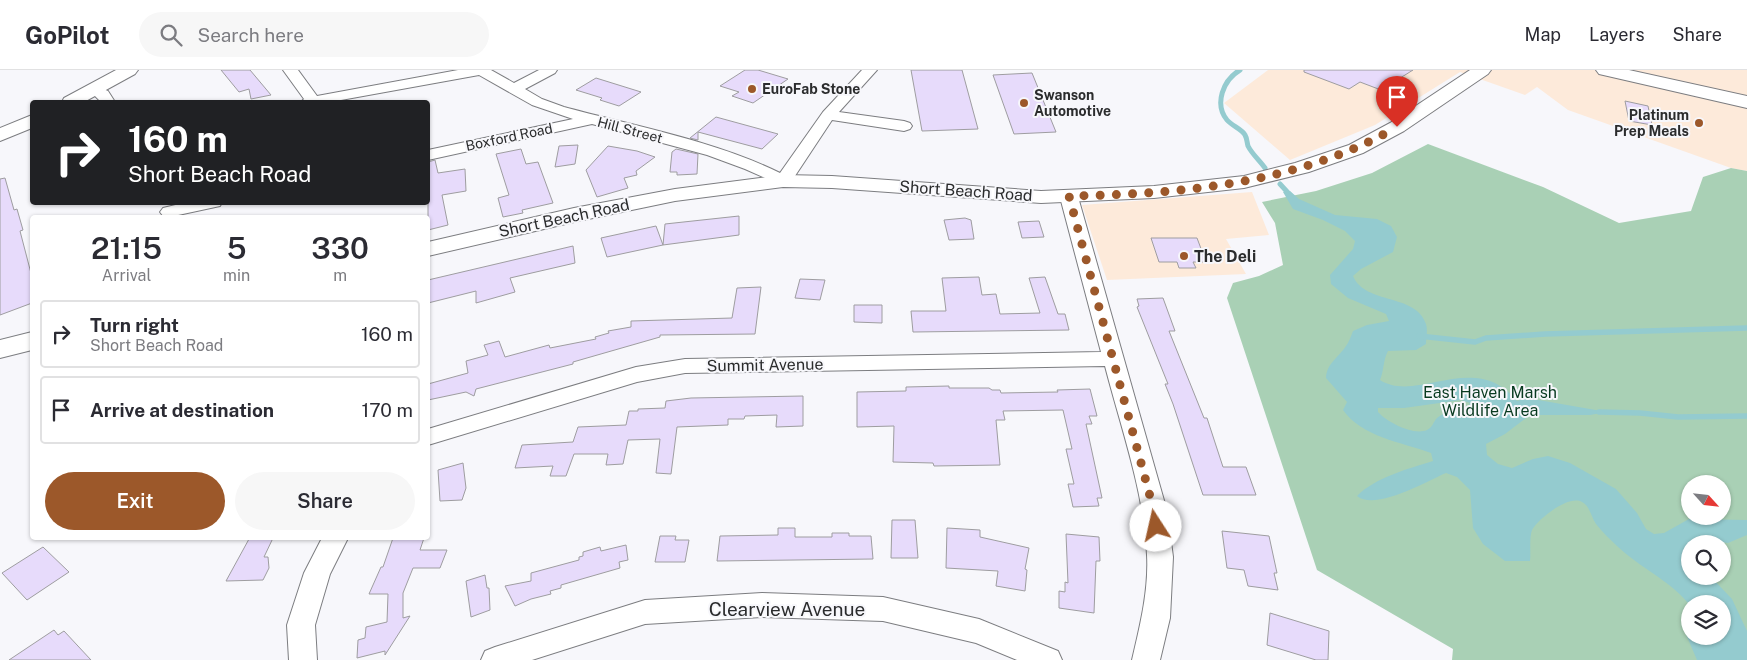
<!DOCTYPE html>
<style>
:root{--surface:#fff;--page:#f7f7f7;--text:#2b2b33;--muted:#7c7c81;--line:#e1e1e2;--accent:#9c582a}
body{margin:0;font-family:"Public Sans",sans-serif;background:var(--page);color:var(--text);height:100vh;display:flex;flex-direction:column;font-size:19px;white-space:nowrap}
*{box-sizing:border-box;margin:0}
p{font-size:16px;color:var(--muted)}
.icon{flex:none;width:28px;height:28px;fill:none;stroke:currentColor;stroke-width:2;stroke-linecap:round;stroke-linejoin:round}
.map{position:relative;flex:1;overflow:hidden}
.drawer{position:absolute;left:30px;top:145px;width:400px;height:325px;display:flex;flex-direction:column;background:var(--surface);border-radius:5px;box-shadow:0 1px 4px #0004}
.drawer>*{flex:none}
.hud{position:absolute;left:30px;top:30px;width:400px;height:105px;border-radius:5px;box-shadow:0 1px 4px #0004;background:#202124;color:#fff;overflow:hidden}
.needle{width:32px;rotate:117deg}
.fabs{position:absolute;left:1681px;top:405px;display:grid;gap:10px}
.fabs a{display:grid;place-items:center;width:50px;height:50px;border-radius:50%;background:var(--surface);box-shadow:0 1px 4px #0004;font-size:25px}
.pin{position:absolute;display:grid;place-items:center;width:42px;height:42px;color:#fff;margin:-51px -21px;border-radius:50% 50% 50% 0;rotate:-45deg;box-shadow:0 0 5px #0007}
.pin .icon{rotate:45deg}
.me{position:absolute;width:55px;margin:-28px;rotate:350deg;stroke-linejoin:round;filter:drop-shadow(0 0 4px #0008)}
.turn{display:flex;align-items:center;gap:18px;height:105px;padding:0 15px;font-size:22px}
.turn .icon{width:65px;height:65px;stroke-width:2.5}
.turn b{display:block;font-size:35px;line-height:42px}
.eta{display:flex;justify-content:space-evenly;align-items:center;height:85px;text-align:center}
.eta b{font-size:30px;font-weight:600;line-height:35px}
.primary-button{display:flex;gap:10px;margin-top:auto;padding:10px 15px}
.primary-button a{flex:1;height:58px;border-radius:30px;background:var(--accent);color:#fff;font-size:20px;font-weight:600;line-height:58px;text-align:center}
.primary-button a+a{background:var(--page);color:var(--text)}
ul{padding:0;list-style:none}
li{display:flex;align-items:center;gap:15px;height:68px;margin:0 10px 8px;padding:0 5px;border:2px solid var(--line);border-radius:5px}
li div{flex:1}
li b{display:block;font-size:19px}
li em{font-style:normal}
header{display:flex;align-items:center;gap:30px;box-sizing:border-box;height:70px;padding:0 25px;background:var(--surface);border-bottom:1px solid var(--line)}
header strong{font-size:24px}
nav{display:flex;gap:28px;margin-inline-start:auto;font-size:18px}
.search{width:350px;height:45px;background:var(--page);display:flex;align-items:center;gap:12px;box-sizing:border-box;padding:0 18px;border-radius:28px;color:var(--muted);font-size:19px}
.map>svg:first-child{display:block}
.commercial{fill:#fdeada}
.green{fill:#a9d0b5;fill-rule:evenodd}
.water{fill:#94cbcf;fill-rule:evenodd}
.lines{fill:none;stroke-linecap:round;stroke-linejoin:round}
.stream-far1{stroke:#94cbcf;stroke-width:5}
.stream{stroke:#94cbcf;stroke-width:5.5}
.building{fill:#e7dbfb;stroke:#9e9da0}
.minor-casing{stroke:#7c7d80;stroke-width:2}
.major-casing{stroke:#7c7d80;stroke-width:2}
.minor{fill:#fff;fill-rule:evenodd}
.major{fill:#fff;fill-rule:evenodd}
.route{stroke:#9c582a;stroke-width:9;stroke-dasharray:0 16.2}
.poi-dot{fill:#9c582a;stroke:#f7f7fb;stroke-width:2}
.labels{text-anchor:middle;dominant-baseline:central;stroke-width:4;stroke-linejoin:round;paint-order:stroke}
.far-poi-label{font-size:14px;font-weight:bold;fill:#2b2c2d;stroke:#f7f7fb;text-anchor:start}
.far-street-label{font-size:14px;fill:#2b2c2d;stroke:#f7f7fb}
.street-label{font-size:16px;fill:#2b2c2d;stroke:#f7f7fb}
.poi-label{font-size:16px;font-weight:bold;fill:#2b2c2d;stroke:#f7f7fb;text-anchor:start}
.park-label{font-size:16px;fill:#083a20;stroke:#f7f7fb}
.near-street-label{font-size:19px;fill:#2b2c2d;stroke:#f7f7fb}
</style>
<header>
<strong>GoPilot</strong>
<div class="search"><svg class="icon" aria-label="search" viewBox="0 0 24 24"><circle cx="10" cy="10" r="6"/><path d="M15 15l6 6"/></svg>Search here</div>
<nav><a>Map</a><a>Layers</a><a>Share</a></nav>
</header>
<div class="map">
<svg width="1747" height="590" viewBox="0 0 1747 590">
<rect width="100%" height="100%" fill="#f7f7fb"/>
<!-- commercial -->
<path class="commercial" d="M1268,0H1747V101L1731,98L1568,40L1537,17L1525,25L1460,2L1375,55L1290,90L1224,33Z
M1252,122L1269,165L1226,169L1246,204L1107,210L1082,135Z"/>
<!-- green -->
<path class="green" d="M1428,74L1543,117L1619,153L1691,141L1703,107L1731,98L1747,101V590H1452L1453,579L1317,500L1227,228L1233,213L1259,206L1283,195L1275,153L1262,132L1316,121L1372,103ZM1690,414H1722V446H1690ZM1690,474H1722V506H1690ZM1690,534H1722V566H1690Z"/>
<!-- water -->
<path class="water" d="M1290,121L1299,129L1335,145L1377,149L1391,156L1397,167L1393,182L1361,199L1353,206C1365,235 1416,223 1426,254C1428,260 1426,268 1426,274L1416,280L1388,281C1383,290 1384,301 1380,310C1417,334 1475,279 1517,331L1527,328L1607,342L1590,345H1530L1505,364L1486,374L1487,385L1498,394L1512,398L1533,389L1548,386L1570,393L1616,419L1637,443L1646,459L1654,464L1664,463L1689,449L1747,450V465L1728,473L1707,470L1700,474H1690V506H1710L1732,529L1747,561V590H1697L1682,555L1688,533C1669,510 1639,497 1617,476C1610,469 1602,462 1596,454C1591,447 1590,436 1582,432C1569,424 1538,449 1532,460C1529,468 1531,482 1530,491H1505L1483,474L1473,458L1470,420L1457,407L1446,403C1427,411 1376,441 1357,426C1376,407 1408,399 1433,391L1431,383C1401,372 1362,367 1343,340L1347,332L1326,308C1327,293 1338,288 1346,276C1349,272 1351,266 1353,261L1367,255L1389,251L1386,244L1348,228L1331,214L1330,205L1353,179L1355,171L1345,161L1323,150L1293,139L1283,122ZM1461,330L1470,333L1469,335C1460,341 1444,341 1437,348C1433,352 1433,357 1427,360C1413,366 1387,352 1378,342V338H1404ZM1690,534H1722V566H1690Z"/>
<g class="lines">
<!-- stream-far1 -->
<path class="stream-far1" d="M1240,0C1223,10 1214,34 1227,50C1232,56 1242,59 1245,65C1247,68 1247,73 1248,76C1252,84 1260,91 1265,98
M1280,114L1291,126"/>
<!-- stream -->
<path class="stream" d="M1419,266L1475,272L1486,268L1545,264L1747,258
M1599,342L1640,343L1678,347L1747,346"/>
</g>
<!-- building -->
<path class="building" d="M221,0H250L271,25L251,29L249,19L239,22Z
M745,0H758L788,9L753,33L732,26L739,22L720,16Z
M911,0H962L978,59L922,61Z
M1304,0H1413L1381,20L1360,12L1349,19L1304,2Z
M1032,3L1056,62L1014,64L993,5Z
M596,8L641,22L619,36L600,30L602,28L576,20Z
M1625,31L1648,36L1652,55L1629,51Z
M716,47L778,64L762,79L698,62V70L690,68Z
M578,75L575,94L555,97L559,76Z
M608,76L637,81L655,87L636,101L637,105L624,108L628,118L597,127L586,100Z
M521,79L526,94L538,92L553,133L522,140L523,143L503,147L498,128L509,125L496,84Z
M676,79L698,84L697,104L677,105V102H670L672,82Z
M435,90L438,103L465,99L466,121L442,125L448,155L428,160V92Z
M5,108L14,140L17,139L23,160L20,161L32,207V233L0,245V109Z
M739,146V165L663,175L665,154Z
M965,148L971,150L974,169L949,170L944,150Z
M1039,151L1044,167L1022,168L1018,152Z
M656,156L663,175L607,187L601,168Z
M1151,168H1197L1206,192H1193L1196,198H1179L1177,192H1159Z
M573,176L575,193L510,208L515,222L476,233V221L428,233V210Z
M979,207L982,225L996,224L1000,244L1040,243L1029,208L1045,207L1058,244H1065L1069,260L913,262L911,241H946L942,208Z
M800,209L825,210L820,230L795,228Z
M761,217L755,264L660,265V267L573,292V294L476,319L474,326L466,322L428,330V314L468,303L466,291L488,285L484,275L499,271L505,287L549,275L550,278L596,269L595,267L609,263L608,261L631,257V251L732,248L737,218Z
M1163,228L1175,261H1169L1204,348H1207L1223,397H1246L1256,425H1203L1173,334L1165,314H1168L1137,237L1139,236L1137,229Z
M854,235H882V253L854,252Z
M949,316V318H989L992,320H1000L1001,323L1058,322L1057,320L1090,319L1097,346H1089L1092,354H1086L1102,428H1097L1099,436L1073,437L1068,414H1074L1066,379H1072L1063,340L1003,341L1005,350H996L1000,395L934,396L933,393L893,392L894,356L857,357V322L906,321V317Z
M803,326V356L776,357L777,345L745,346L744,349H728V355L677,357L671,404L656,403L660,369L628,370L623,394L606,395L608,384H574L566,406H550L553,396L515,398L522,375L573,372L578,357L626,355L629,341H638V339L665,338L666,331L691,328Z
M463,393L466,418L462,430L440,431L438,400Z
M892,450H915L918,488H891Z
M778,458H795V467H832V463H849V466H871L873,489L717,491L720,466L778,465Z
M947,458L980,460V467L1029,478L1025,499L1027,500L1025,521L996,516L998,501L946,498Z
M1222,461L1269,466L1277,503H1274L1278,520L1248,516L1244,500L1227,498Z
M1066,464L1099,467L1100,491H1096L1094,543L1059,538V521L1065,522V512L1068,513Z
M660,466H676L675,470H689L685,492H655Z
M273,468L264,487H268L269,498L263,510L226,511L249,469Z
M393,468H424L420,480H447L440,498H413L403,523V548L410,546L385,585V581L357,588L358,570L365,568L366,557L387,552L388,524H369L381,497H383Z
M626,475L628,490L619,492L620,498L561,515V518L550,521L551,524L531,529L515,536L505,516L531,511V503L579,490V487L583,486V482L600,477L601,481Z
M43,477L69,502L27,530L2,503Z
M485,505L487,518H489L490,540L471,547L466,511Z
M1270,543L1329,561L1328,590H1316L1267,575Z
M54,560L58,565L64,561L91,590H9Z"/>
<g class="lines">
<defs>
<path id="minor" d="M283,0H298L317,26L458,0H491L514,13L539,0H557L555,3L525,19L542,29L564,37C634,56 716,71 780,103L823,42L862,0H877L839,42L904,51L910,53L912,56L910,59L904,61L832,50L789,115L783,116L745,99L707,85L592,54L428,90V80L573,49L532,35L479,5L330,32H301L304,29Z
M96,16L108,21L115,32H101L89,20L91,17Z
M1069,122L1075,123L1078,127L1167,441L1173,487L1170,548L1160,590H1132C1140,556 1149,520 1147,485C1144,421 1121,358 1105,296L685,303L637,312L428,375V359L636,297L685,289L1101,282L1060,127L1063,123Z
M188,132H222L220,136L169,147L163,146L160,142L163,138Z
M322,468H348L330,504L315,555L317,590H289L287,555L304,503Z
M762,523L883,527L979,549L1058,581L1062,590H1017L976,573L883,551L762,547L645,554L532,590H481L485,581L495,577L645,530Z"/>
<path id="major" d="M116,0H138L135,4L84,32H62L64,28Z
M1470,0H1491L1488,4L1404,61L1363,83L1309,102L1244,118L1154,128L1041,133L832,118L783,117L675,131L574,152L428,186V172L574,138L675,119L783,105L832,106L1041,121L1154,116L1244,106L1295,93L1349,75L1390,53Z
M1596,0H1629L1747,26V38L1599,4Z
M32,45V58L0,71V58Z
M32,262V280L0,288V270Z"/>
</defs>
<!-- minor casing -->
<use href="#minor" class="minor-casing"/>
<!-- major casing -->
<use href="#major" class="major-casing"/>
<!-- minor -->
<use href="#minor" class="minor"/>
<!-- major -->
<use href="#major" class="major"/>
</g>
<g class="lines">
<!-- route -->
<path class="route" d="M1156,456L1154,441L1069,126C1182,124 1298,114 1397,57"/>
</g>
<!-- markers -->
<g class="poi-dot">
<circle cx="752" cy="19" r="5"/>
<circle cx="1024" cy="33" r="5"/>
<circle cx="1699" cy="53" r="5"/>
<circle cx="1184" cy="186" r="5"/>
</g>
<g class="labels">
<!-- far-poi labels -->
<g class="far-poi-label">
<text x="762" y="19">EuroFab Stone</text>
<text x="1034" y="25">Swanson<tspan x="1034" dy="16">Automotive</tspan></text>
<text x="1689" y="45" text-anchor="end">Platinum<tspan x="1689" dy="16">Prep Meals</tspan></text>
</g>
<!-- far-street labels -->
<g class="far-street-label">
<text transform="translate(630 60) rotate(15)">Hill Street</text>
<text transform="translate(509 67) rotate(-12)">Boxford Road</text>
</g>
<!-- street labels -->
<g class="street-label">
<text transform="translate(966 121) rotate(4)">Short Beach Road</text>
<text transform="translate(564 148) rotate(-12)">Short Beach Road</text>
<text transform="translate(765 295) rotate(-1)">Summit Avenue</text>
</g>
<!-- poi labels -->
<g class="poi-label">
<text x="1194" y="186">The Deli</text>
</g>
<!-- park labels -->
<g class="park-label">
<text x="1490" y="322">East Haven Marsh<tspan x="1490" dy="18">Wildlife Area</tspan></text>
</g>
<!-- near-street labels -->
<g class="near-street-label">
<text x="787" y="539">Clearview Avenue</text>
</g>
</g>
</svg>
<div class="fabs">
<a><svg class="needle" viewBox="-14 -14 28 28"><path d="M0-13l5 13h-10z" fill="#e53935"/><path d="M0 13l5-13h-10z" fill="#7c7c81"/></svg></a>
<a><svg class="icon" aria-label="search" viewBox="0 0 24 24"><circle cx="10" cy="10" r="6"/><path d="M15 15l6 6"/></svg></a>
<a><svg class="icon" aria-label="layers" viewBox="0 0 24 24"><path d="M12 4l9 5-9 5-9-5zM3 14l9 5 9-5"/></svg></a>
</div>
<div class="pin" style="left:1397px;top:57px;background:#d93025"><svg class="icon" aria-label="arrive" viewBox="0 0 24 24"><path d="M6 21V4h12l-3 4 3 4H6"/></svg></div>
<svg class="me" style="left:1156px;top:456px" viewBox="-20 -20 40 40"><circle r="19" fill="#fff"/><path d="M0-13L10 11 0 6-10 11z" fill="#9c582a"/></svg>
<div class="hud">
<div class="turn"><svg class="icon" aria-label="right" viewBox="0 0 24 24"><path d="M7 20v-9h11M14 6l5 5-5 5"/></svg><div><b>160 m</b>Short Beach Road</div></div>
</div>
<section class="drawer">
<div class="eta">
<div><b>21:15</b><p>Arrival</p></div>
<div><b>5</b><p>min</p></div>
<div><b>330</b><p>m</p></div>
</div>
<ul>
<li><svg class="icon" aria-label="right" viewBox="0 0 24 24"><path d="M7 20v-9h11M14 6l5 5-5 5"/></svg><div><b>Turn right</b><p>Short Beach Road</p></div><em>160 m</em></li>
<li><svg class="icon" aria-label="arrive" viewBox="0 0 24 24"><path d="M6 21V4h12l-3 4 3 4H6"/></svg><div><b>Arrive at destination</b></div><em>170 m</em></li>
</ul>
<div class="primary-button"><a>Exit</a><a>Share</a></div>
</section>
</div>
